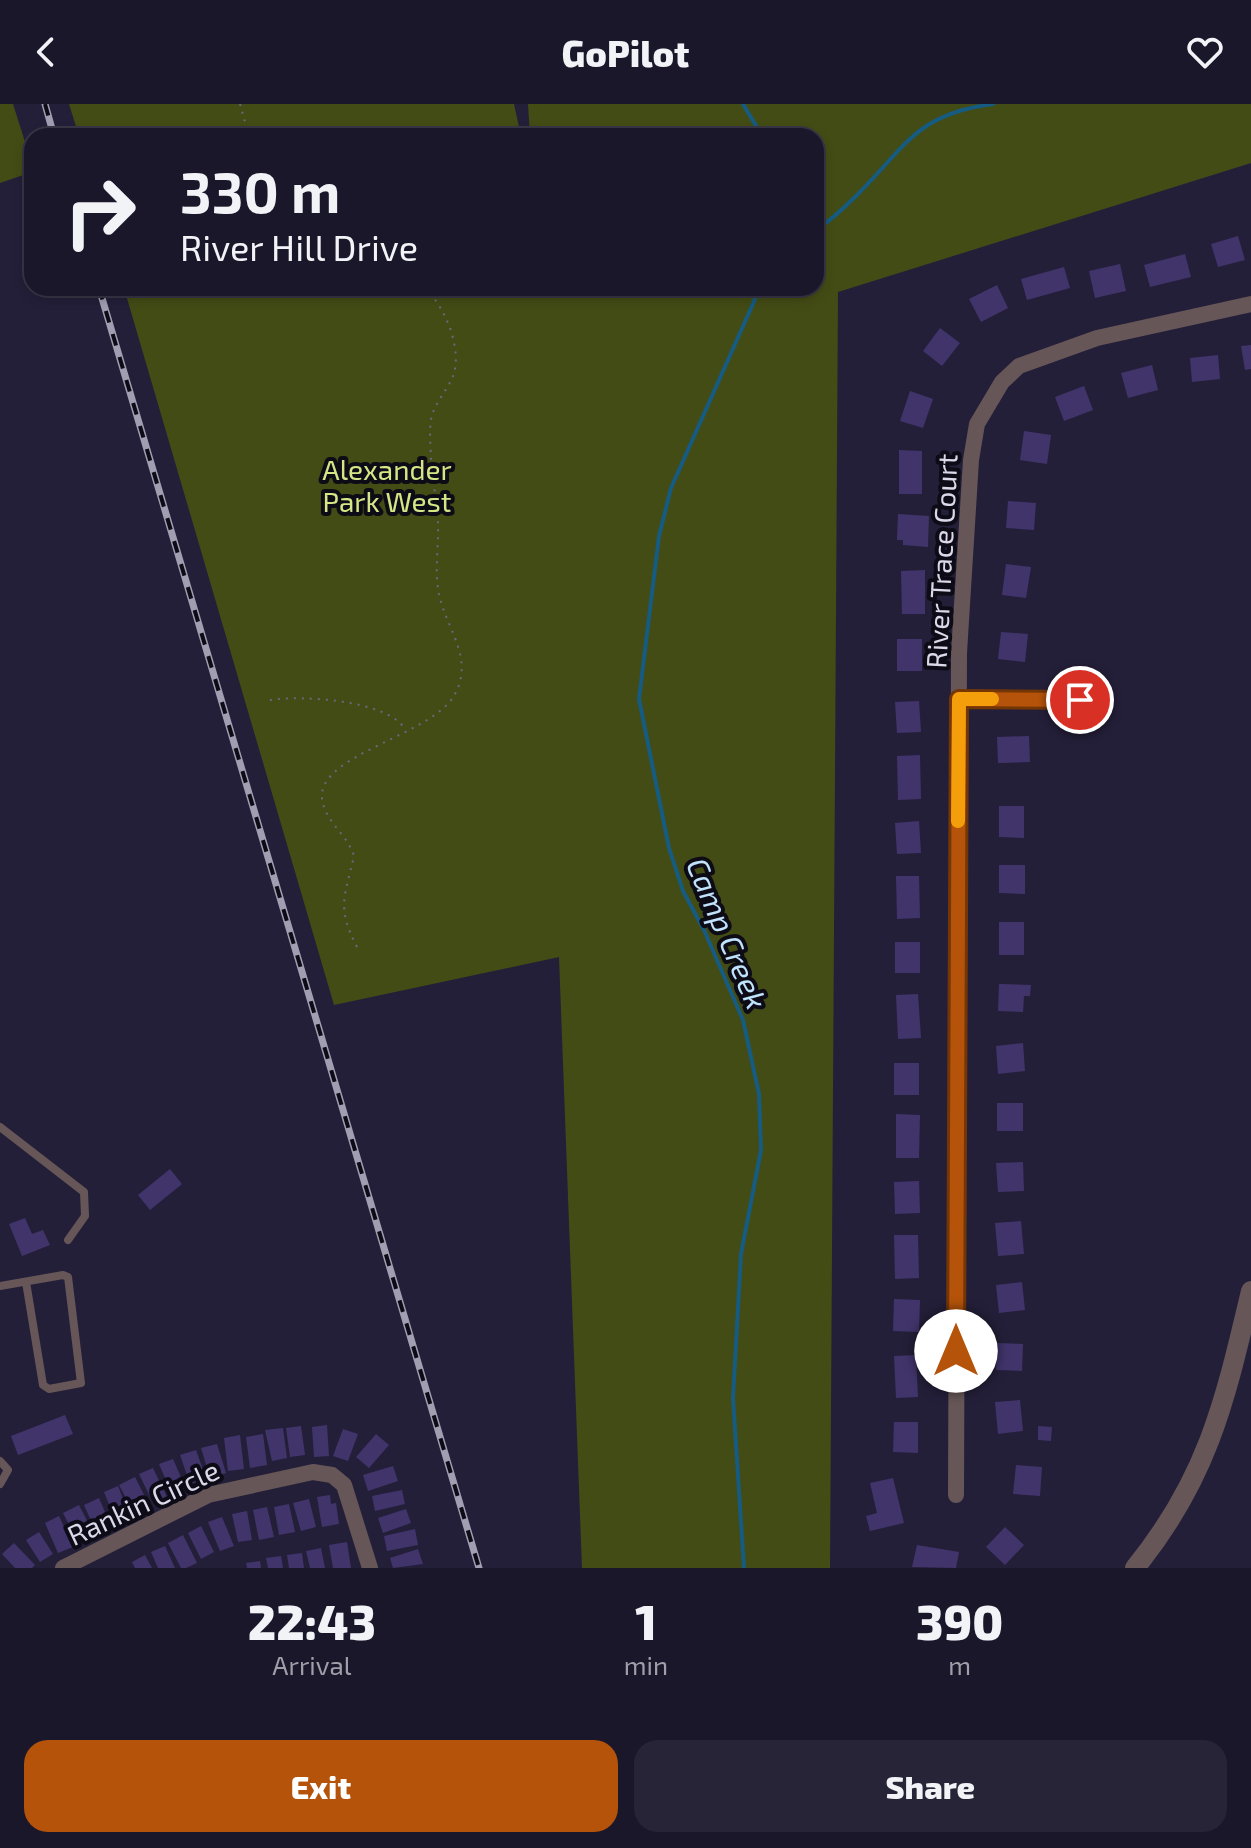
<!DOCTYPE html>
<style>
:root{--surface:#1b172b;--page:#282437;--text:#f1f3f6;--muted:#a09fa9;--line:#393647;--accent:#b45309}
body{margin:0;font-family:"Exo 2",sans-serif;background:var(--page);color:var(--text);height:100vh;display:flex;flex-direction:column;font-size:30px;white-space:nowrap}
*{box-sizing:border-box;margin:0}
p{font-size:26px;color:var(--muted)}
.icon{flex:none;width:44px;height:44px;fill:none;stroke:currentColor;stroke-width:2;stroke-linecap:round;stroke-linejoin:round}
.map{position:relative;height:1464px;overflow:hidden}
.panel{display:flex;flex-direction:column;background:var(--surface);flex:1}
.panel>*{flex:none}
.top-card{position:absolute;left:24px;top:24px;width:800px;height:168px;border-radius:24px;box-shadow:0 4px 12px #0003,0 0 0 2px var(--line);background:#1b172b;color:var(--text);overflow:hidden}
.pin{position:absolute;display:grid;place-items:center;width:68px;height:68px;color:#fff;margin:-34px;border:4px solid #fff;border-radius:50%;box-shadow:0 2px 8px #0007}
.me{position:absolute;width:88px;margin:-44px;rotate:0deg;stroke-linejoin:round;filter:drop-shadow(0 0 6px #0008)}
.turn{display:flex;align-items:center;gap:28px;height:168px;padding:0 24px;font-size:36px}
.turn .icon{width:104px;height:104px;stroke-width:2.5}
.turn b{display:block;font-size:56px;line-height:68px}
.eta{display:flex;justify-content:space-evenly;align-items:center;height:136px;text-align:center}
.eta b{font-size:48px;font-weight:800;line-height:56px}
.button{display:flex;gap:16px;margin-top:auto;padding:16px 24px}
.button a{flex:1;height:92px;border-radius:24px;background:var(--accent);color:#fff;font-size:32px;font-weight:800;line-height:92px;text-align:center}
.button a+a{background:var(--page);color:var(--text)}
header{display:flex;justify-content:space-between;align-items:center;height:104px;padding:0 24px;background:var(--surface);font-size:36px;font-weight:800}
.map>svg:first-child{display:block}
.green{fill:#444c15}
.lines{fill:none;stroke-linecap:round;stroke-linejoin:round}
.stream{stroke:#155b82;stroke-width:4}
.building{fill:#41346b}
.path{stroke:#6b677d;stroke-width:2;stroke-dasharray:2 6;stroke-linecap:butt}
.service{stroke:#665657;stroke-width:8}
.minor{stroke:#665657;stroke-width:16}
.tertiary{stroke:#665657;stroke-width:20}
.rail-casing{stroke:#a19eb2;stroke-width:7}
.rail{stroke:#0d0b16;stroke-width:4;stroke-dasharray:12;stroke-linecap:butt}
.route-casing{stroke:#753606;stroke-width:20}
.route{stroke:#b45309;stroke-width:14}
.slow{stroke:#f59e0b;stroke-width:14}
.labels{text-anchor:middle;dominant-baseline:central;stroke-width:8;stroke-linejoin:round;paint-order:stroke}
.park-label{font-size:28px;fill:#d4e686;stroke:#0d0b16}
.street-label{font-size:28px;fill:#dad8e9;stroke:#0d0b16}
.water-label{font-size:30px;font-style:italic;fill:#c0e2fa;stroke:#0d0b16}
</style>
<header><svg class="icon" aria-label="back" viewBox="0 0 24 24"><path d="M15 5l-7 7 7 7"/></svg>GoPilot<svg class="icon" aria-label="heart" viewBox="0 0 24 24"><path d="M12 20l-8-8c-3-5 5-10 8-4 3-6 11-1 8 4z"/></svg></header>
<div class="map">
<svg width="1251" height="1464" viewBox="0 0 1251 1464">
<rect width="100%" height="100%" fill="#241f39"/>
<!-- green -->
<path class="green" d="M0,0H13L32,60V68L0,79Z
M69,0H514L521,32H79Z
M528,0H1251V59L838,188L830,1464H582L559,853L334,901L124,184H816V32H530Z"/>
<g class="lines">
<!-- stream -->
<path class="stream" d="M743,0L762,32
M816,125C830,118 843,104 854,94C905,44 915,10 993,0
M744,1464L733,1294L741,1150L761,1046L759,990L743,916L704,826L683,787L669,744L639,595L659,432L671,384L760,184"/>
</g>
<!-- building -->
<path class="building" d="M1238,132L1245,156L1218,163L1211,140Z
M1185,150L1191,173L1150,183L1144,161Z
M1120,160L1126,187L1095,194L1089,167Z
M1064,163L1070,184L1027,196L1021,175Z
M997,181L1008,204L981,218L969,195Z
M940,224L960,239L942,262L923,247Z
M1251,241V265L1245,266L1241,242Z
M1218,251L1220,275L1192,278L1190,254Z
M1152,261L1158,286L1128,294L1121,269Z
M1084,282L1093,306L1064,317L1055,293Z
M910,287L933,295L923,324L900,317Z
M1024,327L1051,331L1047,360L1020,356Z
M899,346L922,347V390H899Z
M1008,397L1036,399L1034,426L1006,424Z
M898,410L929,412L928,443L903,441V436H897Z
M1006,460L1031,463L1026,494L1002,491Z
M925,466V510H902L901,467Z
M1001,528L1028,530L1025,558L998,555Z
M897,535H922V567H897Z
M919,597L921,628L897,629L895,598Z
M1029,632L1030,658L998,659L997,633Z
M920,651L921,695L898,696L897,652Z
M999,702H1024V734L999,733Z
M919,717L921,749L897,750L895,719Z
M999,761H1025V790L999,789Z
M896,772H919L920,814L897,815Z
M999,818H1024V851H999Z
M895,838H920V869H895Z
M999,880L1031,881L1030,892H1024L1023,908L998,907Z
M918,890L921,934L898,935L896,891Z
M1023,939L1025,967L998,970L996,942Z
M894,959H919V991H894Z
M997,999H1023V1027H997Z
M896,1010L920,1011L919,1054H896Z
M1023,1058L1024,1087L998,1088L996,1059Z
M170,1065L182,1080L150,1106L138,1091Z
M919,1077L920,1109L895,1110L894,1078Z
M25,1114L32,1130L43,1126L50,1141L22,1152L9,1120Z
M1021,1117L1024,1150L998,1152L995,1119Z
M894,1131H918L919,1174L895,1175Z
M1022,1178L1025,1206L999,1209L996,1181Z
M894,1195L920,1196L919,1228L893,1227Z
M997,1239L1023,1240L1022,1267L996,1266Z
M916,1251L918,1293L896,1294L894,1252Z
M1020,1296L1023,1327L998,1330L995,1298Z
M65,1311L73,1330L18,1351L11,1332Z
M894,1318H918V1349L893,1348Z
M327,1321L329,1352L314,1353L312,1323Z
M301,1322L305,1351L290,1353L286,1324Z
M1038,1322L1052,1323L1051,1337L1038,1336Z
M283,1324L287,1354L272,1357L265,1326Z
M343,1325L358,1330L348,1357L333,1352Z
M263,1330L267,1361L250,1364L246,1333Z
M376,1330L389,1341L369,1364L356,1353Z
M240,1331L244,1365L228,1367L224,1334Z
M217,1340L226,1369L210,1374L201,1344Z
M196,1346L206,1374L190,1380L180,1351Z
M173,1355L186,1385L172,1390L159,1360Z
M1016,1361L1042,1363L1040,1392L1013,1390Z
M393,1362L398,1377L368,1387L363,1371Z
M153,1364L167,1393L153,1399L139,1370Z
M135,1373L149,1401L134,1409L119,1381Z
M893,1374L904,1419L870,1427L866,1412L877,1409L870,1379Z
M118,1382L129,1410L115,1415L104,1388Z
M402,1386L405,1400L375,1407L372,1392Z
M330,1391L331,1400L336,1399L339,1420L322,1423L317,1393Z
M99,1394L111,1422L96,1428L84,1401Z
M309,1395L316,1423L301,1427L293,1399Z
M289,1400L295,1428L279,1431L274,1403Z
M79,1401L93,1428L77,1436L63,1409Z
M267,1403L274,1433L259,1436L253,1406Z
M406,1405L411,1419L383,1429L378,1414Z
M247,1407L252,1436L238,1438L232,1410Z
M59,1412L73,1443L58,1449L45,1419Z
M222,1413L234,1442L220,1447L208,1418Z
M201,1422L214,1448L201,1455L188,1429Z
M1005,1423L1024,1441L1005,1461L986,1443Z
M415,1425L418,1441L387,1447L384,1432Z
M39,1428L53,1450L40,1458L26,1436Z
M183,1431L197,1459L186,1464H181L168,1439Z
M347,1438L351,1464H333L329,1441Z
M14,1439L35,1461L32,1464H15L2,1450Z
M917,1441L959,1448L956,1464L912,1463Z
M165,1442L175,1464H158L151,1448Z
M321,1444L325,1464H310L306,1447Z
M418,1445L423,1460L393,1464L390,1454Z
M302,1449L304,1464H289L287,1451Z
M145,1451L152,1464H135L132,1458Z
M281,1452L283,1464H268L266,1454Z
M260,1457L261,1464H247L246,1459Z"/>
<g class="lines">
<!-- path -->
<path class="path" d="M240,0L249,32
M270,596C302,591 387,596 405,625
M357,843C336,803 345,792 354,752C348,731 324,717 322,694C318,650 434,631 455,590C473,556 450,529 441,498C433,472 439,445 438,419C437,398 433,379 431,358C431,345 429,329 431,316C433,301 447,287 453,272C463,246 445,201 424,184"/>
<!-- service -->
<path class="service" d="M0,1023L84,1088L85,1112L68,1136
M0,1182L63,1171L68,1173L81,1279L49,1285L43,1281L26,1178
M0,1357L8,1366L0,1380"/>
<!-- minor -->
<path class="minor" d="M959,595L1080,596
M956,1391L959,549L971,356L977,320L1002,278L1019,262L1097,234L1251,200
M63,1464L208,1391L313,1368L332,1371L344,1381L370,1464"/>
<!-- tertiary -->
<path class="tertiary" d="M1135,1464C1208,1374 1225,1297 1251,1187"/>
<defs>
<path id="rail" d="M45,0L54,32
M99,184L479,1464"/>
</defs>
<!-- rail casing -->
<use href="#rail" class="rail-casing"/>
<!-- rail -->
<use href="#rail" class="rail"/>
</g>
<g class="lines">
<defs>
<path id="route" d="M956,1247L959,595L1080,596"/>
</defs>
<!-- route casing -->
<use href="#route" class="route-casing"/>
<!-- route -->
<use href="#route" class="route"/>
<!-- slow -->
<path class="slow" d="M958,717L959,595H992"/>
</g>
<g class="labels">
<!-- park labels -->
<g class="park-label">
<text x="387" y="365">Alexander<tspan x="387" dy="32">Park West</tspan></text>
</g>
<!-- street labels -->
<g class="street-label">
<text transform="translate(941 457) rotate(-87)">River Trace Court</text>
<text transform="translate(143 1398) rotate(-25)">Rankin Circle</text>
</g>
<!-- water labels -->
<g class="water-label">
<text transform="translate(728 829) rotate(67)">Camp Creek</text>
</g>
</g>
</svg>
<div class="pin" style="left:1080px;top:596px;background:#d93025"><svg class="icon" aria-label="arrive" viewBox="0 0 24 24"><path d="M6 21V4h12l-3 4 3 4H6"/></svg></div>
<svg class="me" style="left:956px;top:1247px" viewBox="-20 -20 40 40"><circle r="19" fill="#fff"/><path d="M0-13L10 11 0 6-10 11z" fill="#b45309"/></svg>
<div class="top-card">
<div class="turn"><svg class="icon" aria-label="right" viewBox="0 0 24 24"><path d="M7 20v-9h11M14 6l5 5-5 5"/></svg><div><b>330 m</b>River Hill Drive</div></div>
</div>
</div>
<section class="panel">
<div class="eta">
<div><b>22:43</b><p>Arrival</p></div>
<div><b>1</b><p>min</p></div>
<div><b>390</b><p>m</p></div>
</div>
<div class="button"><a>Exit</a><a>Share</a></div>
</section>
